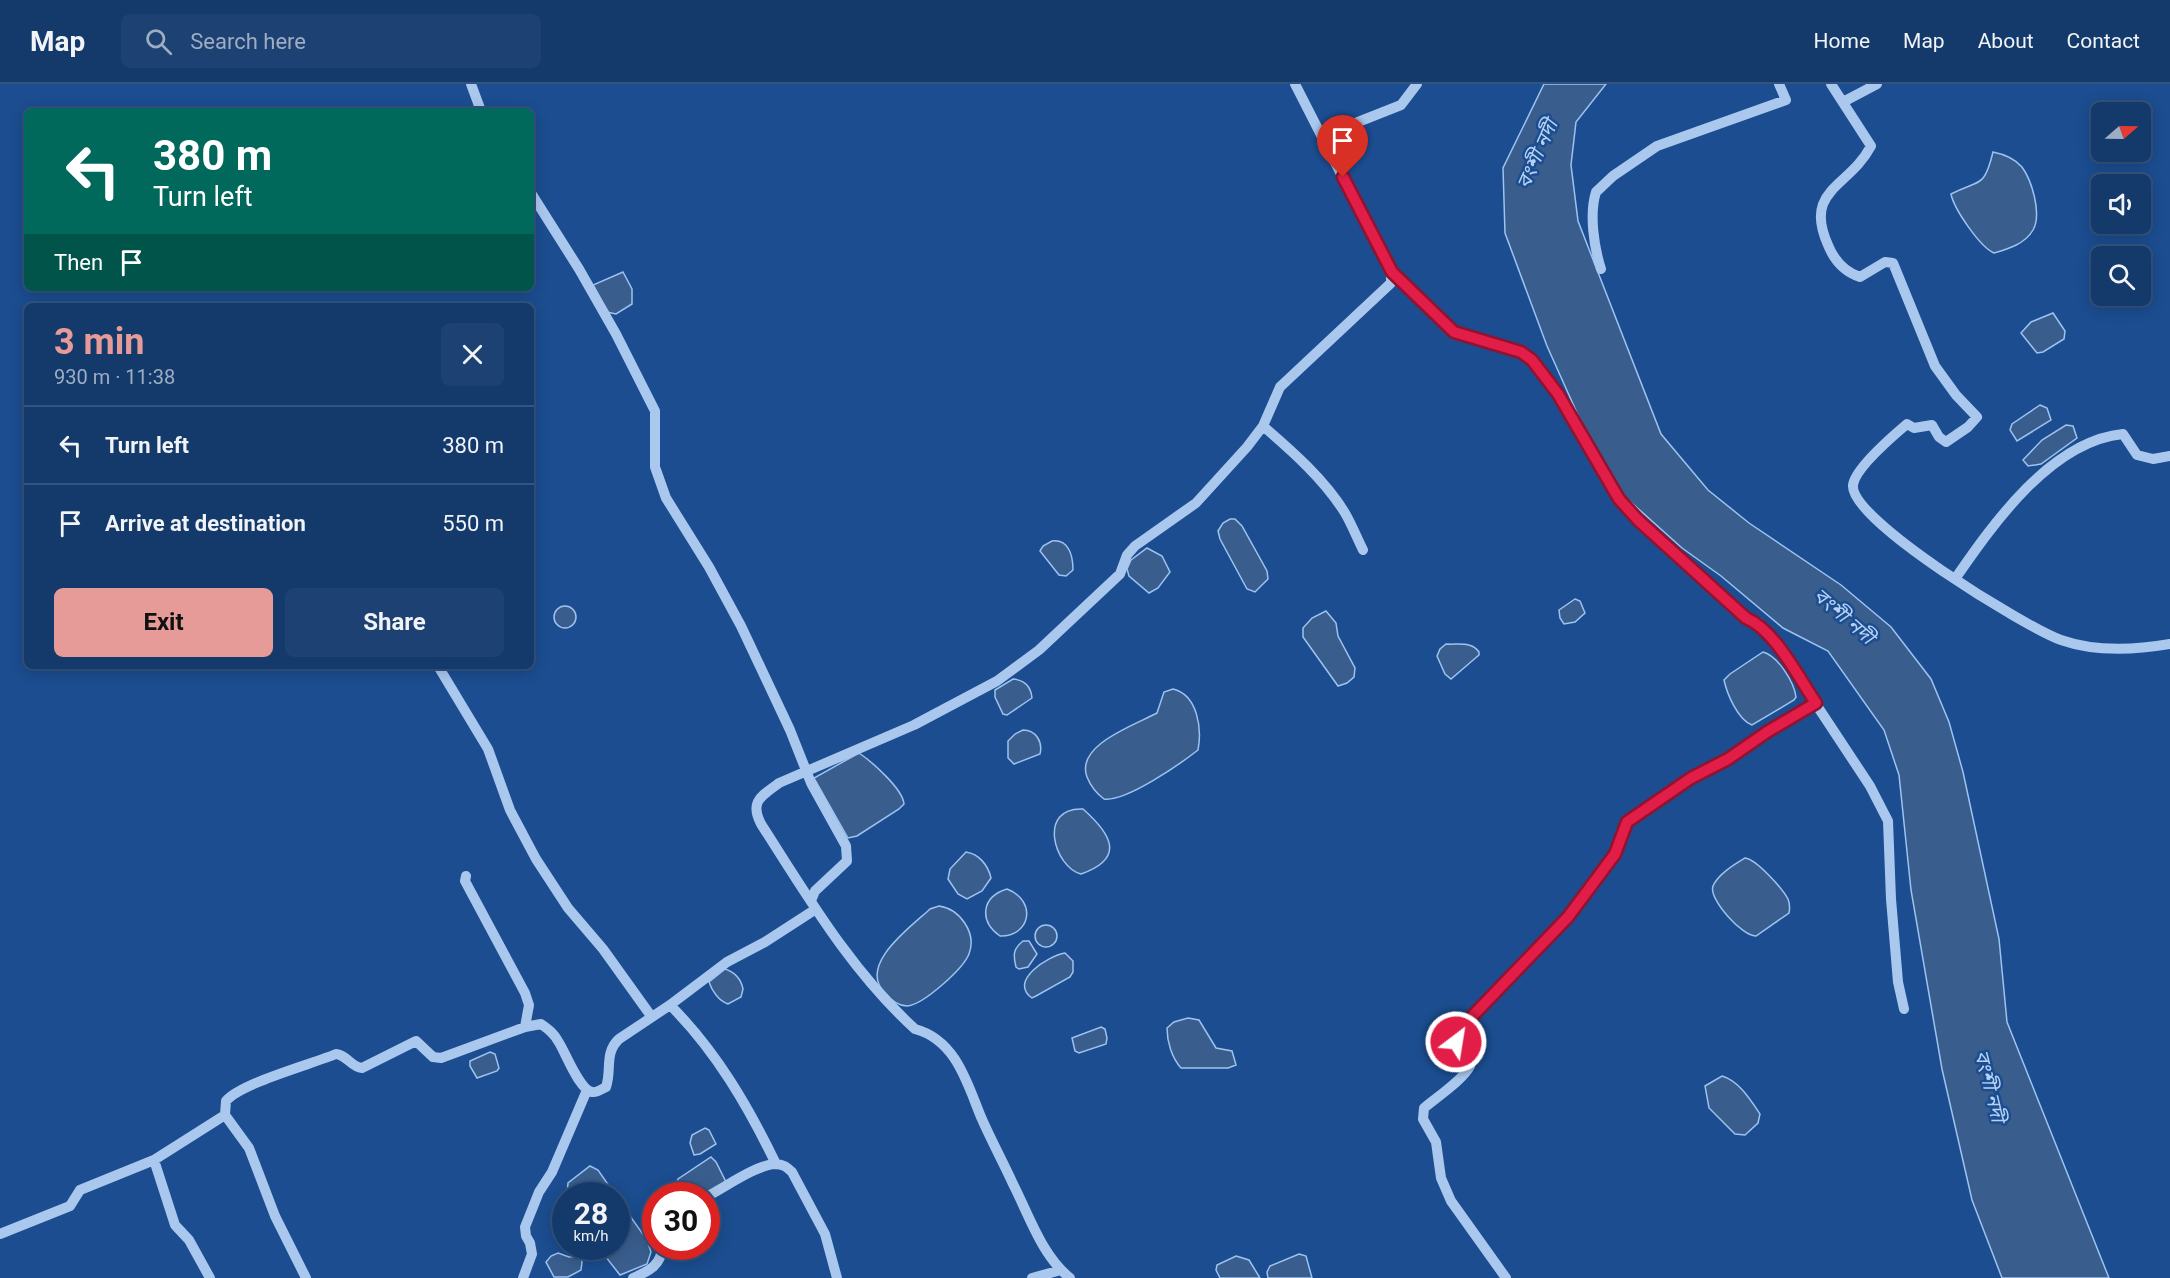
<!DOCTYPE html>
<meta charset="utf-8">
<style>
:root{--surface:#143a6c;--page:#1d4172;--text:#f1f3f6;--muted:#9dadc2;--line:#33547f;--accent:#e69b98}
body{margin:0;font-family:Roboto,"Noto Sans Bengali",sans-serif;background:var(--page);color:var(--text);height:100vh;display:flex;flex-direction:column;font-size:22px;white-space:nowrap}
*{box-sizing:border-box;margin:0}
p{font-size:20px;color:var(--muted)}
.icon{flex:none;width:33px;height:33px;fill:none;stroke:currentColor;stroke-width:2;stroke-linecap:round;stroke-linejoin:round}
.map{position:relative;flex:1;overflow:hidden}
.drawer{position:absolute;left:24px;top:219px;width:510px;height:366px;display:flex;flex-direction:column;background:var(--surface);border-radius:9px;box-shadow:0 3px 15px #0003,0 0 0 2px var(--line)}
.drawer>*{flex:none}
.guide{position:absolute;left:24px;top:24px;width:510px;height:183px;border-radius:9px;box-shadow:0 3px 15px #0003,0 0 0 2px var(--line);background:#00695c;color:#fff;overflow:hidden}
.needle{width:39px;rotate:70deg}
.tools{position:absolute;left:2091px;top:18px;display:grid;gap:12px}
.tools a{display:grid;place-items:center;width:60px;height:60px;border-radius:9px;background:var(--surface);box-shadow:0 3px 15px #0003,0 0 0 2px var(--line);font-size:30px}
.speed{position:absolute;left:552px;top:1098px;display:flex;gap:12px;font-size:30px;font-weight:700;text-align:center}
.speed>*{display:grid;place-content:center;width:78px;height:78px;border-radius:50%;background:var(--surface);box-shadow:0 3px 15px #0003,0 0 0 2px var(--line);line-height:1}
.speed small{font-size:15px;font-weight:400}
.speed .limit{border:9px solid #d22;background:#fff;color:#111}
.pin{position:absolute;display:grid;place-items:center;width:51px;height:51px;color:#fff;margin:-62px -26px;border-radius:50% 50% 50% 0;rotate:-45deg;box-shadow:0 0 6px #0007}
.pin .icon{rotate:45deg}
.me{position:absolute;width:66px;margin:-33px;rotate:31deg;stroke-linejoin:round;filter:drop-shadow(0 0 4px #0008)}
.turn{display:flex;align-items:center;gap:21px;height:126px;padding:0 30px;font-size:27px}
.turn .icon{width:78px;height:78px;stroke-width:2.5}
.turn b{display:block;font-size:42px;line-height:51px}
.then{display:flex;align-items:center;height:57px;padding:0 30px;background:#0003;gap:12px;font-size:22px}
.round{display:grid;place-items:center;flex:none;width:63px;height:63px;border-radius:9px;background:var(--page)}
.head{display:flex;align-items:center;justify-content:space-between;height:102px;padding:0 30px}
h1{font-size:36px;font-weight:700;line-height:45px;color:var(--accent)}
.action{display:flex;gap:12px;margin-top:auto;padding:12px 30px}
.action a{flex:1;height:69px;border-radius:9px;background:var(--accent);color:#111;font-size:24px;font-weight:700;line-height:69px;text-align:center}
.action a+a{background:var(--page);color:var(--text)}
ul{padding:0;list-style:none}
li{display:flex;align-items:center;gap:18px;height:78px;padding:0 30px;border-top:2px solid var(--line)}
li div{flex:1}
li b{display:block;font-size:22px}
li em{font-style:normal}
header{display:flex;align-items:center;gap:36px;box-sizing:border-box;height:84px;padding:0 30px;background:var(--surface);border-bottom:2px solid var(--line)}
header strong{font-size:28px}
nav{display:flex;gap:33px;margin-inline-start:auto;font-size:21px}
.search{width:420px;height:54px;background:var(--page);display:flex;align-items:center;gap:15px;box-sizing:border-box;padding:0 21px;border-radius:9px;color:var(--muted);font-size:22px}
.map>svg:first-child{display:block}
.water{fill:#395e8e;stroke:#9dc3f0;stroke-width:1.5}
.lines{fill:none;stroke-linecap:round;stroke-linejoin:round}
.minor{stroke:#aac8ee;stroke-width:10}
.route-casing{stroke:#92132f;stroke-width:15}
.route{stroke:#e11d48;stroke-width:10}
.labels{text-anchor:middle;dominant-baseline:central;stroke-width:5;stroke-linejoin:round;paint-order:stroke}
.water-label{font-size:20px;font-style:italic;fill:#b6d2f5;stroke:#1b4d90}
</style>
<header>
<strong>Map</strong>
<div class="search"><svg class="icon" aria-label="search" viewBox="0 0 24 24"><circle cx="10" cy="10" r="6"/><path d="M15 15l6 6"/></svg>Search here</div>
<nav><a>Home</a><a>Map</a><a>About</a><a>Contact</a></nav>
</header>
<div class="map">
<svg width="2170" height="1194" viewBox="0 0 2170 1194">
<rect width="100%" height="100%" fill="#1b4d90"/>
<!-- water -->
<path class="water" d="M1544,0H1606L1576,38L1571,81L1578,137L1661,350L1708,406L1749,439L1841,501L1891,543L1931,595L1949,638L1963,688L1999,855L2007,938L2109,1194H2002L1972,1116L1942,985L1911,806L1899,691L1884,646L1828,567L1783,544L1721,492L1682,464L1624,412L1590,358L1547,262L1505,149L1503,84Z
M1993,68C2003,70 2015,75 2022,83C2032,97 2042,130 2033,146C2025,160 2008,165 1994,169C1980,163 1954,125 1951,110C1980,95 1984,105 1993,68Z
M623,188L632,205V220L616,230L607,228L593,201Z
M2053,229L2065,247L2064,255L2043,268L2037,269L2021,249L2031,238Z
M2040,321L2047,324L2051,336L2017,357L2010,346L2012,340Z
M2066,341L2073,342L2077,354L2041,380L2028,382L2023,376L2042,356Z
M1230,435H1235L1242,442L1267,487L1268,495L1255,508L1247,505L1220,455L1218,447L1223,439Z
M1052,457C1069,455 1073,472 1073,486L1066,492L1059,491L1040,467L1043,462Z
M1147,464L1162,472L1170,488L1158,504L1149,509L1129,492L1127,485L1131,476Z
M1575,515L1580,517L1585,529L1575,538L1564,540L1560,534L1559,526Z
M554 533a11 11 0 1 1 22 0a11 11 0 1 1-22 0Z
M1326,527L1336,539L1338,552L1355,584L1354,593L1347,599L1338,602L1303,553V544L1312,534Z
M1446,560C1458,561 1472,557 1479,568V571L1451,595L1445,590L1437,572L1440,565Z
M1763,568C1778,572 1794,598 1796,613L1794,616L1752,641C1738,636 1727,610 1724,596L1730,590Z
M1013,595C1025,596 1031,603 1032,614L1007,631L1003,630L995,613V606Z
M1173,605C1198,611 1202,645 1198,666C1180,680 1126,718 1104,715C1096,709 1091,703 1087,693C1075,661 1135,641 1157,629L1164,608Z
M1023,646C1036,646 1043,658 1040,670L1014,680L1008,674V657L1015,650Z
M859,669C871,677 903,705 904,720L899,725L857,752L848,754L814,694Z
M1083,725C1110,749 1127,774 1081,790C1054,783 1037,723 1083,725Z
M966,768C979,770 988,781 991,794L982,807L967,815L958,810L948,795L950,785Z
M1745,774C1756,775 1782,804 1788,815C1790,820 1790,824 1789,829L1756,852C1743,853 1708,815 1713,802C1718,790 1735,780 1745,774Z
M1007,805C1038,817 1030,853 1000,852C979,837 981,813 1007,805Z
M939,822C960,825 977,849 969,870C963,885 923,921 907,922C898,922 889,914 884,908C858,880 912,842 930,825Z
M1035 852a11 11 0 1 1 22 0a11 11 0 1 1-22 0Z
M1023,857H1029L1037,870L1028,883L1019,885L1016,883C1013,871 1013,865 1023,857Z
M1065,869L1073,877V888L1070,893L1036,912L1032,914C1008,897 1048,872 1065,869Z
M725,885C734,888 741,895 743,905L741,913L728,920C719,917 712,907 709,898Z
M1188,934L1199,936L1216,964L1232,967L1236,981L1228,984H1181C1172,974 1167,958 1167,944L1174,938Z
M1101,943L1105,945L1107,954L1106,960L1079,969L1075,967L1072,954Z
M490,968L495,970L499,984L497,987L477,994L470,982V977Z
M1722,992C1739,997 1750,1015 1760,1030L1758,1039L1745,1051L1735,1050L1709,1024L1705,1002Z
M705,1044L709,1046L716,1060L700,1070L694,1071L690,1059L692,1051Z
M711,1073L716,1078L727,1100L703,1112L681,1111L676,1101L678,1095Z
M590,1082L598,1086L616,1112L567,1111L568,1099Z
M616,1112L647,1156L651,1168L647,1180L620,1191L598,1163L616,1162Z
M558,1169L569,1173L580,1172L582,1178L581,1186L568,1193H554L546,1178L551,1172Z
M1299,1170L1306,1172L1312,1194H1268L1267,1188L1270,1182Z
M1236,1172L1249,1176L1260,1194H1220L1216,1186L1217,1181Z"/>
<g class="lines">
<!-- minor -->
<path class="minor" d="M471,0L481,27
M1831,0L1871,62C1849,104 1803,105 1828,161C1834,176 1845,188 1860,193L1885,178L1893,179L1935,282L1956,311L1977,333L1968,343L1946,358L1939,353L1932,341L1914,344L1907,340C1894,351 1855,384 1853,401C1849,436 2027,544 2061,556C2095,568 2135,566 2170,560
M1843,18L1877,0
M1332,72L1353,40L1401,21L1417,0
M531,109L579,185L616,250L655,327V383L666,414L709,483L741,542L790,646L811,699L846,762L847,777L815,807L811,817
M1601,185C1594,163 1589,130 1596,108L1613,92L1657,62L1786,16L1779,0
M1391,188L1453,248L1521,268L1531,276L1558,310L1619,415L1638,436L1746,534L1759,539L1773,555L1870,702L1888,737L1891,815L1898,898L1904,925
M1263,342C1291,366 1325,396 1345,429C1352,441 1357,454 1363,466
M1955,495C1993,440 2051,357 2123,350L2137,371L2153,375L2170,372
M438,582L488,665L510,726L536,775L568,824L603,865L651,932
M466,792L465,797L525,909L529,921L525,943
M670,921C716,967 748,1022 776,1080
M225,1031L249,1064L275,1132L306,1194
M154,1076L175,1141L189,1156L210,1194
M706,1113C724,1104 756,1081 775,1080C783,1080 787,1083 792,1088L825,1150L837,1194
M0,1150L70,1122L80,1106L154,1076L225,1031L226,1017C241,999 312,980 336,970C347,971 351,983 362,984L416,957L433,973L441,974L525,943L541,940C548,945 554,949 558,957C565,967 579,1006 592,1008C597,1009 602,1005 606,1003C612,986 604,969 619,955L670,921L727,878L765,858L816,825
M523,1194L532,1170L530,1159L526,1152L525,1143L539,1108L552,1088L587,1006
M633,1194C649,1187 662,1181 662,1162
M1032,1194L1061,1186
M1070,1194C1042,1172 1029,1131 1013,1100C1003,1078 991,1056 981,1033C967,999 956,956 915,945C851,887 808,813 761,740C749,717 762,712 779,699L914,641L997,597L1039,566L1120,490L1127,471L1135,462L1196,419L1247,363L1263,342L1280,303L1391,199V188L1295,0
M1506,1194L1451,1117L1441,1094L1436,1058L1423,1035L1424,1024C1437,1013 1464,995 1470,982L1456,958L1459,946L1568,833L1615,770L1627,738L1691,694L1728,675L1767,648L1816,619"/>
</g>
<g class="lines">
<defs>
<path id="route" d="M1343,93L1392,188L1454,248L1521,268L1532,276L1558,310L1619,415L1638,436L1746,534C1775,546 1798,593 1816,619L1767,648L1728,675L1691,694L1627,738L1615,770L1568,833L1459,946L1456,958"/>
</defs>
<!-- route casing -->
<use href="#route" class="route-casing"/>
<!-- route -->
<use href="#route" class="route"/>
</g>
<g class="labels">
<!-- water labels -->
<g class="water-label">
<text transform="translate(1537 70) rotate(-66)">বংশী নদী</text>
<text transform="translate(1844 532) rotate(41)">বংশী নদী</text>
<text transform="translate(1990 1002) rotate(76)">বংশী নদী</text>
</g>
</g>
</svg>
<div class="tools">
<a><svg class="needle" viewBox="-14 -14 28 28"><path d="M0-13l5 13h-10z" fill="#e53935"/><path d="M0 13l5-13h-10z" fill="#9dadc2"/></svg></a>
<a><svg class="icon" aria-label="sound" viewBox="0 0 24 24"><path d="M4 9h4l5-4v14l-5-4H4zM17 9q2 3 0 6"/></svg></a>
<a><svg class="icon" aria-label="search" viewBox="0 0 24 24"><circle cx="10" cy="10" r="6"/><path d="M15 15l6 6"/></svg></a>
</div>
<div class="speed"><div>28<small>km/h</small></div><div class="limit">30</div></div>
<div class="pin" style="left:1343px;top:93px;background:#d93025"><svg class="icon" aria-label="arrive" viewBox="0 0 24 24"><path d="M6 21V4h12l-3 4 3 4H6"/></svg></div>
<svg class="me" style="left:1456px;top:958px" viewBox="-20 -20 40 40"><circle r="17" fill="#e11d48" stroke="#fff" stroke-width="3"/><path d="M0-11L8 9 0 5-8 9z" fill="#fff"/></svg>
<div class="guide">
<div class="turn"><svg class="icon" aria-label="left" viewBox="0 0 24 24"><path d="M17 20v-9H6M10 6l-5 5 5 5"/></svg><div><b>380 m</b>Turn left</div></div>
<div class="then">Then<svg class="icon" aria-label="arrive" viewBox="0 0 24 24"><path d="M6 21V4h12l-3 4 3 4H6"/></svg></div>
</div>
<section class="drawer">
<div class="head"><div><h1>3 min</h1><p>930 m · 11:38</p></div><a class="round"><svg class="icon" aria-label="close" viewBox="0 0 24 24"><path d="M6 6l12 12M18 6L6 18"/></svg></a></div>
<ul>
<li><svg class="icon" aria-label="left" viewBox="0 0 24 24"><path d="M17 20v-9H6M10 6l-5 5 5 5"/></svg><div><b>Turn left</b></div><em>380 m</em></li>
<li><svg class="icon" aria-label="arrive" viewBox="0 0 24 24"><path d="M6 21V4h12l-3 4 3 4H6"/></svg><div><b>Arrive at destination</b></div><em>550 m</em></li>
</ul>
<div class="action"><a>Exit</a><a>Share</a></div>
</section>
</div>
